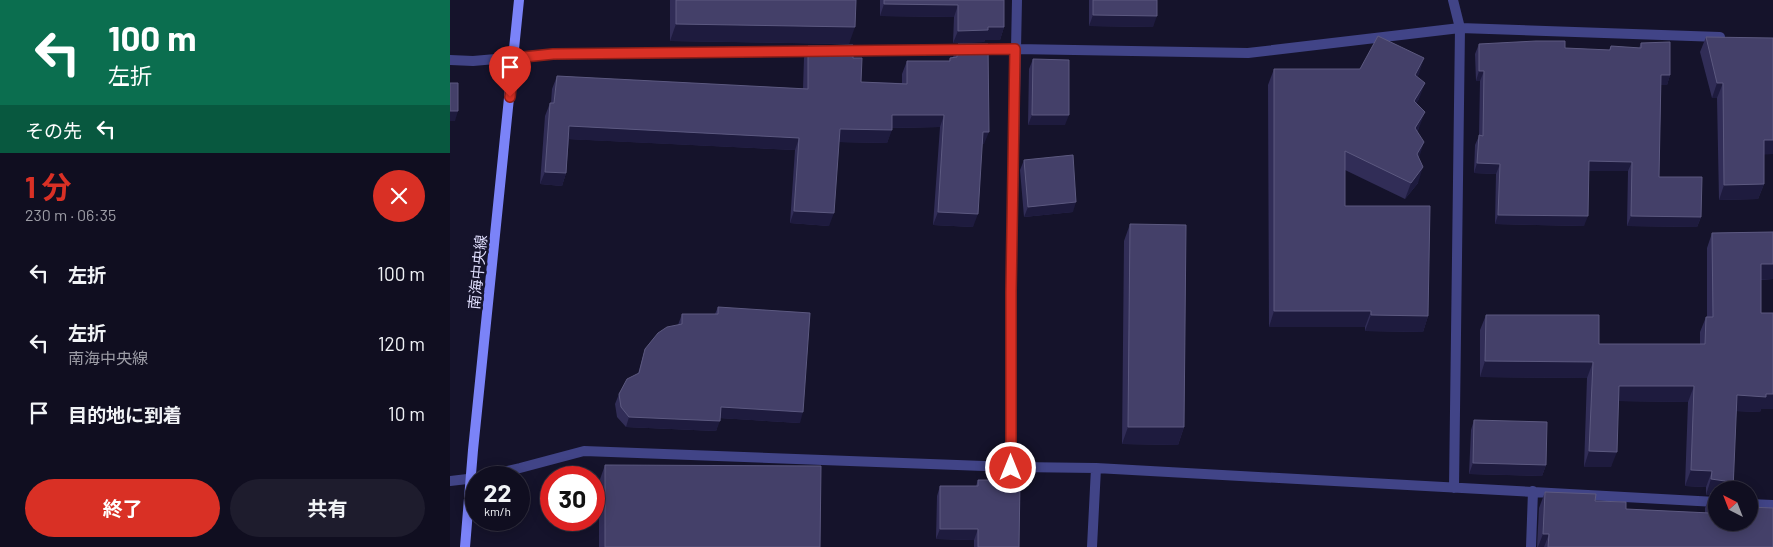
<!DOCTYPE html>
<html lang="ja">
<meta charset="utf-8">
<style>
:root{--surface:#100e20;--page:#1e1c2d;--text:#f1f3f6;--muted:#9c9ca5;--line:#302e3e;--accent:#d93025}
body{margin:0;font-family:Barlow,"Noto Sans JP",sans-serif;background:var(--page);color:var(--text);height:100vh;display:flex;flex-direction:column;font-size:19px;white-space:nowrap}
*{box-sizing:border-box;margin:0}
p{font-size:16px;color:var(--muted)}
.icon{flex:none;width:28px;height:28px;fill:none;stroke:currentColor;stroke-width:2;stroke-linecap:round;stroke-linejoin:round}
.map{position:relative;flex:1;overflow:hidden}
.drawer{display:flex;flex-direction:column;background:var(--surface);width:450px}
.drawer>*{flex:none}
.top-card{background:#0b6e4f;color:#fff;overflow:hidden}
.needle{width:32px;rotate:318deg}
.buttons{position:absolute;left:1258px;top:481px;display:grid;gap:10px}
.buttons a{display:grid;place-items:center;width:50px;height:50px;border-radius:50%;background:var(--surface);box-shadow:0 2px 12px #0003,0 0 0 1px var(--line);font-size:25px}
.speed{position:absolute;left:15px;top:466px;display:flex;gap:10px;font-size:25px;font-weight:700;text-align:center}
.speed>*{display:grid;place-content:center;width:65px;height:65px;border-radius:50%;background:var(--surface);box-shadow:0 2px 12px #0003,0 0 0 1px var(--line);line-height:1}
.speed small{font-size:12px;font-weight:400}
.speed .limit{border:8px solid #d22;background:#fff;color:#111}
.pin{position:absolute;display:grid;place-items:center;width:42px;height:42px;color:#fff;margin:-51px -21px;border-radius:50% 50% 50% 0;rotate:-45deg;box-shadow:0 0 5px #0007}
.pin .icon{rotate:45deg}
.me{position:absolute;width:55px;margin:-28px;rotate:0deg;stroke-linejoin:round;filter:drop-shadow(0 0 4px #0008)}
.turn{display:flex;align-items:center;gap:18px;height:105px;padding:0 25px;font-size:22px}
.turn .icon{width:65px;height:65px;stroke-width:2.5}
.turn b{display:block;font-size:35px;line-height:42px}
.then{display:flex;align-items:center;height:48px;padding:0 25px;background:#0003;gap:10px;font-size:19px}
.round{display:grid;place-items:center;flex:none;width:52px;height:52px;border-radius:26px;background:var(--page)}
.head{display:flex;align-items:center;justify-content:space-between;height:85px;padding:0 25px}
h1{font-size:30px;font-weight:700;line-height:38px;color:var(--accent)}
.cta{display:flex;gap:10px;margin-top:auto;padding:10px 25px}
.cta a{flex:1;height:58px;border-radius:30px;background:var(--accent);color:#fff;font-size:20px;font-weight:700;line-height:58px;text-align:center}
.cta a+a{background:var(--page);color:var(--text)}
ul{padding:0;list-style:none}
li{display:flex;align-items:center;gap:15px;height:70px;padding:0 25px}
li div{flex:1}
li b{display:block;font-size:19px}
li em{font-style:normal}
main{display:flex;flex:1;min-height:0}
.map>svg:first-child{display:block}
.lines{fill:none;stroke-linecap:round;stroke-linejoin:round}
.street{stroke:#414487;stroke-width:10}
.secondary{stroke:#7b83f8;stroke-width:10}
.wall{fill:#312d57}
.shaded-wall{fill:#1e1b3e}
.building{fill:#444069;stroke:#5c5980}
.route-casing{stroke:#8d1f18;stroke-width:12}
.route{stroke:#d93025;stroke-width:9}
.labels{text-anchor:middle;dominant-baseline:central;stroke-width:5;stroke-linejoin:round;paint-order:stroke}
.street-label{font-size:15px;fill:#dfdefd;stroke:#15132b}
</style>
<main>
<section class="drawer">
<div class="top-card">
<div class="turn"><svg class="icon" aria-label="left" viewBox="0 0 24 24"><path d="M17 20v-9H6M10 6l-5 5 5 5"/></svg><div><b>100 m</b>左折</div></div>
<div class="then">その先<svg class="icon" aria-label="left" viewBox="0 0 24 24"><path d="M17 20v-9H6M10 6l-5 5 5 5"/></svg></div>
</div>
<div class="head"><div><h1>1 分</h1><p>230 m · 06:35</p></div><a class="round" style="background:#d93025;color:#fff"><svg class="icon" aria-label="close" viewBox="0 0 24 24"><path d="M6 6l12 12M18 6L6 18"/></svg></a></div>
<ul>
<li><svg class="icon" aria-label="left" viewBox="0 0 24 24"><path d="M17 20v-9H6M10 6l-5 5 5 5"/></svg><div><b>左折</b></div><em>100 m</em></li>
<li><svg class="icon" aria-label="left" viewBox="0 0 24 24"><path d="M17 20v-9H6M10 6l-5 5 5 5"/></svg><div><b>左折</b><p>南海中央線</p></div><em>120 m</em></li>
<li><svg class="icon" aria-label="arrive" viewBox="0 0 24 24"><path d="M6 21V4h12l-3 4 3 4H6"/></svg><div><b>目的地に到着</b></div><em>10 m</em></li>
</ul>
<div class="cta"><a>終了</a><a>共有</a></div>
</section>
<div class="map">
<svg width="1323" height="547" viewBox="0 0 1323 547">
<rect width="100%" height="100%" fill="#15132b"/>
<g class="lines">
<!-- street -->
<path class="street" d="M1003,0L1010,28L1004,488
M391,51L565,49L798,53L1010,28L1270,37
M0,60L23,61L103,54L369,51
M561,467V292L567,0
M28,478L70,468L134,451L561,467L646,468L1266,502
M0,481L26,478
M1299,504L1323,505
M642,547L646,468
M1081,547L1083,491"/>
<!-- secondary -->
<path class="secondary" d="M15,547L23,450L69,0"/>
</g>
<!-- wall -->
<path class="wall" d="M220,0H406L399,44L220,41Z
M430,0H554V27L550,40H535L534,42L503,43L504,17L430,16Z
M639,0H707L703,27L639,26Z
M1256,37L1314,155V184L1308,199L1269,200L1267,98H1262L1250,52Z
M1191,43L1220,75L1217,85H1211L1209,177L1251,217L1247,227L1177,226L1178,171H1139L1134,226L1045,224L1046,174L1024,173L1025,145L1029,136L1030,81H1026L1025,54L1029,44L1159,50L1161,46L1189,48Z
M508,44L534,144H532L523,227L483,225L490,127L442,128L437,143L389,142L379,226L340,223L345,150L119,139L116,173L112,186L90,184L95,116L100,103H101L102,89L107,76L353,89L354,58L358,46L403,58L411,82L452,83V74L457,61H499L500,58L503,57Z
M583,59L615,125H578L579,69Z
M824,69L969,74L967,76L969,99L966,103L969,128L967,132L969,158L968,183L955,199L895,170V206L978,316L973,332L915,331V327H819L818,85Z
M574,160L623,212L574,217L570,170Z
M680,224L734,427L728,445L672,444L674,241Z
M1323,232V279L1311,280V313H1323V409H1311L1310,412L1286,411L1283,490H1266L1323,547H1087L1089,508L1095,492L1145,501L1176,509L1255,513V508L1260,495H1256V487L1235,486L1238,402L1169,401L1161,467H1134L1137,378L1030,377V330L1036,315L1149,344H1250V332L1256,317H1257V248L1262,233Z
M268,307L350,423L270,418L266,431L176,427L167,417L165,404L169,394L188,374L195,349L228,325L232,314H265Z
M1024,420L1096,465L1092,476L1019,474L1021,430Z
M155,465L370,547H149V482Z
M528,480L569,547H524V540L486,539L487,496L490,486H526Z"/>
<!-- shaded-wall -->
<path class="shaded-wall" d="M434,4L508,5L504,17L430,16Z
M643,15L707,16L703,27L639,26Z
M226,24L405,27L399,44L220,41Z
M538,27H554L550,40H535L534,42L503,43L508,31Z
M974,58L969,74L959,91L965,75Z
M1029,71H1034L1030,81H1026Z
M1211,75H1220L1217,85H1208Z
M975,83L969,99L958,117L964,101Z
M1267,83H1273L1267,98H1262Z
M0,111H8L5,121H0Z
M975,112L969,128L959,144L965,128Z
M442,115H494L490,127L437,128Z
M582,115H619L615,125H578Z
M119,126L349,138L345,150L115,139Z
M390,129L442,130L437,143L385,142Z
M533,132H539L534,144H529Z
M1314,140H1323V154L1308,155Z
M974,142L969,158L967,154Z
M1139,161L1182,162L1178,171H1135Z
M1027,163L1050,164L1046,174L1024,173Z
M973,167L968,183L955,199L961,183Z
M95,172L116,173L112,186L90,184Z
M1314,184L1308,199L1269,200L1274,185Z
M626,202L623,212L574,217L578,207Z
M344,211L384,213L379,226L340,223Z
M488,212L528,214L523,227L483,225Z
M1048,215L1138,216L1134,226L1045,224Z
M1181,216L1251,217L1247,227L1177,226Z
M1311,264H1323V279L1305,280Z
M824,311H921L915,327H819Z
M921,315L978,316L973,332L915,331Z
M1035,361L1143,362L1137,378L1030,377Z
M1169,386H1244L1238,402L1163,401Z
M1316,394H1323V409H1311L1310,412L1281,411L1287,395Z
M271,407L353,412L350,423L268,418Z
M179,417L270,421L266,431L176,427Z
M678,427H734L728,445L672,444Z
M1139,451L1167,452L1161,467H1134Z
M1023,463L1096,465L1092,476L1019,474Z
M1241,470L1262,471L1256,487L1235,486Z
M1261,479L1275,481L1272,490H1266V496L1261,493L1260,495H1256Z
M490,529H528L524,540L486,539Z
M1093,534H1099L1094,547H1088Z"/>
<!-- building -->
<path class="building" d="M226,0H406L405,27L226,24Z
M434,0H554V27H538V30L508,31V5L434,4Z
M643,0H707V16L643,15Z
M928,36L974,58L965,75L975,83L964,101L975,112L965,128L974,142L967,154L973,167L961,183L895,151V206H980L978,316L921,315V311H824V69H910Z
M1256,37L1323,38V140H1314V184L1274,185L1273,83H1267Z
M1086,41H1115V48L1160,50L1161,46L1191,48V43L1220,42V75H1211L1209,177H1252L1251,217L1181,216L1182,162L1139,161L1138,216L1048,215L1050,164L1027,163L1029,135L1033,136L1034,71H1029V44Z
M508,44H538L539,132H533L528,214L488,212L494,115H442V130L390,129L384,213L344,211L349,138L119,126L116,173L95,172L100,103H104L107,76L358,89V46L403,45V58H412L411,82L457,84V61H500V58L507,57Z
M583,59L619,60V115H582Z
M0,83H8V111H0Z
M623,155L626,202L578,207L574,160Z
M680,224L736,225L734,427H678Z
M1323,232V264H1311V313H1323V394H1316V397L1287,395L1283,490H1276L1278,486L1275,481L1261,479L1262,471L1241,470L1244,386H1169L1167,452L1139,451L1143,362L1035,361L1036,315H1149V344H1255L1256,317H1263L1262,233Z
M268,307L360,313L353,412L271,407L270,421L179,417L171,407L169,394L177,379L189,373L195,349L208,333L217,327L232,324V314H268Z
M1024,420L1097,422L1096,465L1023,463Z
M155,465L371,466L370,547H155Z
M528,480H570L569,547H528V529H490V486H528Z
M1095,492L1146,494L1145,501L1176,502V509L1260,513L1261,493H1266V522H1299V507L1323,508V547H1098L1099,534H1093Z"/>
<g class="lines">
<defs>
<path id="route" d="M60,97L64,58L103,54L565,49L561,292V468"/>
</defs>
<!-- route casing -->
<use href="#route" class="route-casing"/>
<!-- route -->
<use href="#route" class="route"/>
</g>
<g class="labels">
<!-- street labels -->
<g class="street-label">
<text transform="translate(27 272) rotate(-84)">南海中央線</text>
</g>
</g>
</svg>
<div class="buttons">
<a><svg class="needle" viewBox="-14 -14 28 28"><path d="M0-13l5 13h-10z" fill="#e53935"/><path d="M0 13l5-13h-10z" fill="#9c9ca5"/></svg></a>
</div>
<div class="speed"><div>22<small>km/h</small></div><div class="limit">30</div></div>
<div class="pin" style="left:60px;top:97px;background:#d93025"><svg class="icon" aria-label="arrive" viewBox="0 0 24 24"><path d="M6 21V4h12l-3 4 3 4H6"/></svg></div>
<svg class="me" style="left:561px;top:468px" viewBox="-20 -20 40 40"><circle r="17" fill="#d93025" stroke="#fff" stroke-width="3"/><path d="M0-11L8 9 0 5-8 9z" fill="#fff"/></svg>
</div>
</main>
